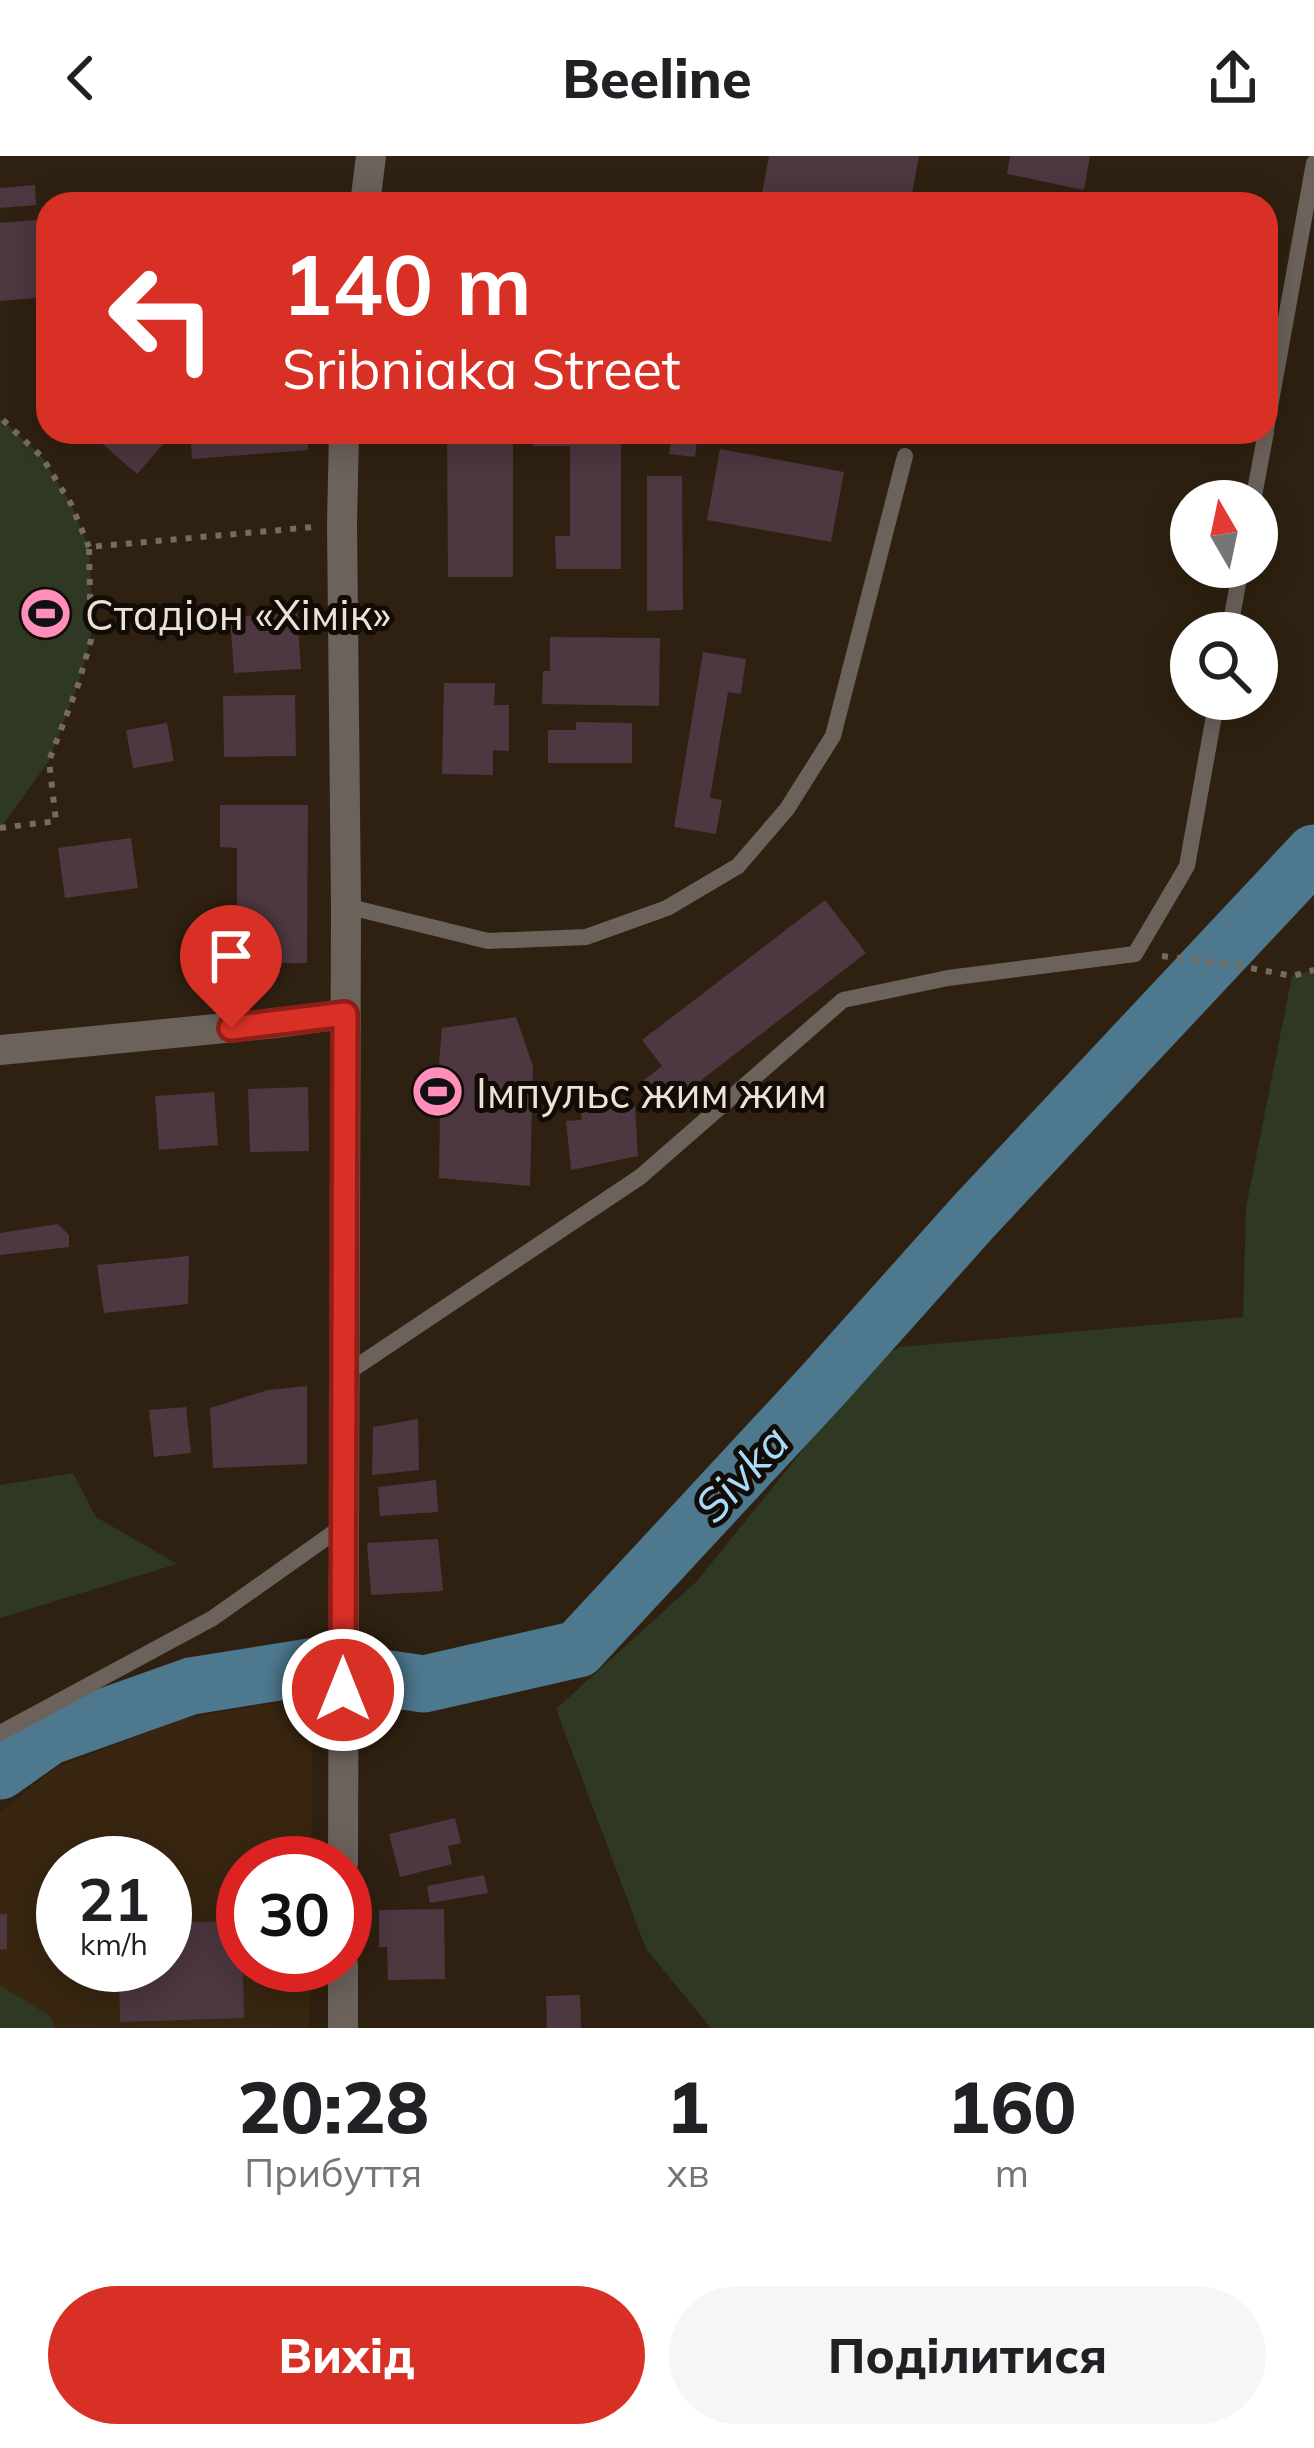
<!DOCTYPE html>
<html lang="uk">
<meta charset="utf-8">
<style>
:root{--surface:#fff;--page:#f6f6f6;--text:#202124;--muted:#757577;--accent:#d93025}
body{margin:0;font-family:Mulish,sans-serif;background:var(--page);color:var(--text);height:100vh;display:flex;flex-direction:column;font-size:45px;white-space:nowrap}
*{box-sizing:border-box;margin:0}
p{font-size:39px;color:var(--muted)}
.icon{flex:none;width:66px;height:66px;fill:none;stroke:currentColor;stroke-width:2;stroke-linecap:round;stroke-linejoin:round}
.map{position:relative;height:1872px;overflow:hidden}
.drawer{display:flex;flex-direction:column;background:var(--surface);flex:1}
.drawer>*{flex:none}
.top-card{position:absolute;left:36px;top:36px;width:1242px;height:252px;border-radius:36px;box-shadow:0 6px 30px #0003;background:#d93025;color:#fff;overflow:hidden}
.needle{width:78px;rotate:351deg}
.tools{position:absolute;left:1170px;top:324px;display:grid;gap:24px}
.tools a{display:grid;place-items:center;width:108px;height:108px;border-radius:50%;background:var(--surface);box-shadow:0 6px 30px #0003;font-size:60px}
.speed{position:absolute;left:36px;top:1680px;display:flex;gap:24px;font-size:60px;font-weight:700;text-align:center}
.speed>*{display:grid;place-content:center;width:156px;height:156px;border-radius:50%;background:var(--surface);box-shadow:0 6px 30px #0003;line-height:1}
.speed small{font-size:30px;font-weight:400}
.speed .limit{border:18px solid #d22;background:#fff;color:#111}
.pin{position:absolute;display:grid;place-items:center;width:102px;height:102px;color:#fff;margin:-123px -51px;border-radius:50% 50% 50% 0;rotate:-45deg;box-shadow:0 0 12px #0007}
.pin .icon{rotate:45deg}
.me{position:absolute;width:132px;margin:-66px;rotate:0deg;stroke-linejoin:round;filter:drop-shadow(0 0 9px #0008)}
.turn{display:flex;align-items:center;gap:42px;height:252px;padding:0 48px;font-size:54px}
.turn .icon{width:156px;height:156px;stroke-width:2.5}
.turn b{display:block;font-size:84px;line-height:102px}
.eta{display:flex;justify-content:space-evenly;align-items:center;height:204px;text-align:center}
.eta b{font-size:72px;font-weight:800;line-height:84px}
.primary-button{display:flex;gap:24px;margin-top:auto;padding:24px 48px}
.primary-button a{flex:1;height:138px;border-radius:72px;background:var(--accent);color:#fff;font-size:48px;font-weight:800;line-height:138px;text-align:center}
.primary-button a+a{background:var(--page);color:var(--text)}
header{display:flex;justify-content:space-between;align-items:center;height:156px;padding:0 48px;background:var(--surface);font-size:54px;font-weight:800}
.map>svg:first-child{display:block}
.built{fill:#382610;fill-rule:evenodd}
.green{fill:#2e3822}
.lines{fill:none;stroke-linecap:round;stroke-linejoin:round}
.river{stroke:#4e788e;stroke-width:57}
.building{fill:#4d3741}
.path{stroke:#786b5e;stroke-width:6;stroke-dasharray:6 9;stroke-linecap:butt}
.lane{stroke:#6c625c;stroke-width:16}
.street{stroke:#6c625c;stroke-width:30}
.route-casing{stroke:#8d1f18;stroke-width:30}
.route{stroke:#d93025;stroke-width:21}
.labels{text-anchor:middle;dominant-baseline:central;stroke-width:10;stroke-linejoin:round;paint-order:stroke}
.poi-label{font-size:42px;fill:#ece2d8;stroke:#130c06;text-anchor:start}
.water-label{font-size:45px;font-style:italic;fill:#a6ddfb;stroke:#130c06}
</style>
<header><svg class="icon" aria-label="back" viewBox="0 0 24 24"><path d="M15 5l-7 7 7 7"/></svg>Beeline<svg class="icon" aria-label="share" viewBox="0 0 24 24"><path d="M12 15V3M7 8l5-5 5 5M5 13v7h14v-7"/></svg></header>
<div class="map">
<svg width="1314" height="1872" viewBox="0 0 1314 1872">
<rect width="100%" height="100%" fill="#2f2111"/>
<!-- built -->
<path class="built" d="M313,1540L311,1707H243V1809H310L309,1872H0V1656L57,1611L182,1563ZM63,1707H165V1809H63Z"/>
<!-- green -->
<path class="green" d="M0,262L42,301L71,348L89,391L91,432V484L78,529L49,605L0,673Z
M1314,814V1872H711L646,1793L556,1553L697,1425L802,1295L846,1219L900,1191L1243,1161L1246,1051L1292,820Z
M73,1317L96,1361L177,1408L0,1462V1329Z
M0,1829L51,1861L55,1872H0Z"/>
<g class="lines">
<!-- river -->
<path class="river" d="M0,1615L48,1581L191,1530L323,1509L368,1520L424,1528L578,1493L822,1230L974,1060L1314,697"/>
</g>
<!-- building -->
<path class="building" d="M769,0H919L910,48H760Z
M1010,0H1090L1084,34L1007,18Z
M35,29L36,49L0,52V32Z
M48,63V141L0,145V67Z
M89,276H165L170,280L137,318Z
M190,276H307L308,294L192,303Z
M447,276H513V421H448Z
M533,276H621V413H556L555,380H570V290H533Z
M672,276H698L695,301L669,298Z
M720,293L844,316L831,386L707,364Z
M647,320H682L683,454L647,455Z
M297,457L301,513L234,517L230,461Z
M550,481L660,482L659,550L542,548L543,515H550Z
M703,496L746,503L741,538L728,536L710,642L722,644L716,678L674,671Z
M444,527H495L494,549H509V595L493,594V619L442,618Z
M295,539L296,600L224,601L223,540Z
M576,566L632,567V607H548V574H576Z
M167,567L174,605L133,612L126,574Z
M220,649H308L307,807H215V762H237V692L220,691Z
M131,682L138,732L65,742L58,692Z
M825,744L866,797L664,953L642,926L662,910L642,884Z
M516,861L533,910L530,1030L439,1022L440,957H429L422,927L438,921L442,872Z
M308,931L309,995L250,996L248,933Z
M214,936L218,989L159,994L155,940Z
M635,950L638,1000L571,1014L566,965L582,964L581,956Z
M58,1068L69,1079V1091L0,1099V1077Z
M189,1100L188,1148L104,1157L97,1109Z
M307,1230V1308L213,1312L210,1252L268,1234Z
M186,1251L191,1297L154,1301L149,1254Z
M418,1263L419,1314L372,1319L373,1271Z
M436,1324L438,1356L380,1360L378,1331Z
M438,1383L443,1435L371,1439L367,1387Z
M455,1662L461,1687L448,1690L452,1708L400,1721L389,1678Z
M484,1719L488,1737L430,1747L427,1730Z
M444,1753L445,1823L388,1824L387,1791H379V1754Z
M0,1758H7V1793L0,1794Z
M242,1765L244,1862L120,1866L119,1817L99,1818V1809H165V1767Z
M580,1839L581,1872H547L546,1840Z"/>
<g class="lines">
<!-- path -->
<path class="path" d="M3,264L42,301L71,348L89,391
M0,672L56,665L49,605L78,529L91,484L89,391L314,371
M1162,800L1230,808L1292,820L1314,814"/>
<!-- lane -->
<path class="lane" d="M1266,273L1314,7
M1253,345L1266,276
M1229,477L1241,411
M346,750L488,785L586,781L667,752L738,710L787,653L833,580L905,300
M344,1219L640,1021L843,844L948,822L1135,798L1187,710L1217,543
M0,1577L213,1462L343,1370"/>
<!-- street -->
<path class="street" d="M365,48L371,0
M0,894L277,867L345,858
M343,1707L346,750L342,368L344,276
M343,1809V1872"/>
</g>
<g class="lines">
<defs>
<path id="route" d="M231,872L345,858L343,1534"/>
</defs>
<!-- route casing -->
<use href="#route" class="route-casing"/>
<!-- route -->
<use href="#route" class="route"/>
</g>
<!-- icons -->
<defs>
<symbol id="stadium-disc" viewBox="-11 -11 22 22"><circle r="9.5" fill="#ff8eba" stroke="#130c06"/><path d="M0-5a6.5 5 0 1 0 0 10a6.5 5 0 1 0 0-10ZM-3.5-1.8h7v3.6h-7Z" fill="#111"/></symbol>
</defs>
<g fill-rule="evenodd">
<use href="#stadium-disc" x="16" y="428" width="59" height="59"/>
<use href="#stadium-disc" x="408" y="906" width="59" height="59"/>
</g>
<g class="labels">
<!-- poi labels -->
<g class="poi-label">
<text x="85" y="458">Стадіон «Хімік»</text>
<text x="476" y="936">Імпульс жим жим</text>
</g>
<!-- water labels -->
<g class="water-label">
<text transform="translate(741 1317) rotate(-47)">Sivka</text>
</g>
</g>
</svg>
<div class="tools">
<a><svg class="needle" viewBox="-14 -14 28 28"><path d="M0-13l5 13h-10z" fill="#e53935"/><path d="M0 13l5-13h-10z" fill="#757577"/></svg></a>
<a><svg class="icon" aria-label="search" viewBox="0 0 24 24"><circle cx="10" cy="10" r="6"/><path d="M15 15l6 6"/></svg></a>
</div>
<div class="speed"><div>21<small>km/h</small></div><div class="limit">30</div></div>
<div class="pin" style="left:231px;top:872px;background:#d93025"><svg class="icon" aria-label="arrive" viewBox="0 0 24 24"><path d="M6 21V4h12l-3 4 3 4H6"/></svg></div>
<svg class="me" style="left:343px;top:1534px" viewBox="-20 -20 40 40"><circle r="17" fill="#d93025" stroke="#fff" stroke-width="3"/><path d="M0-11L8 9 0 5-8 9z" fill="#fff"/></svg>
<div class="top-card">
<div class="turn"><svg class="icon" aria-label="left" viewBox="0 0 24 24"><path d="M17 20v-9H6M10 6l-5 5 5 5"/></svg><div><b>140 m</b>Sribniaka Street</div></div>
</div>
</div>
<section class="drawer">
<div class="eta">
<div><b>20:28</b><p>Прибуття</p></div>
<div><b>1</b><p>хв</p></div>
<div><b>160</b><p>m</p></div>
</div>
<div class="primary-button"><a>Вихід</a><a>Поділитися</a></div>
</section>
